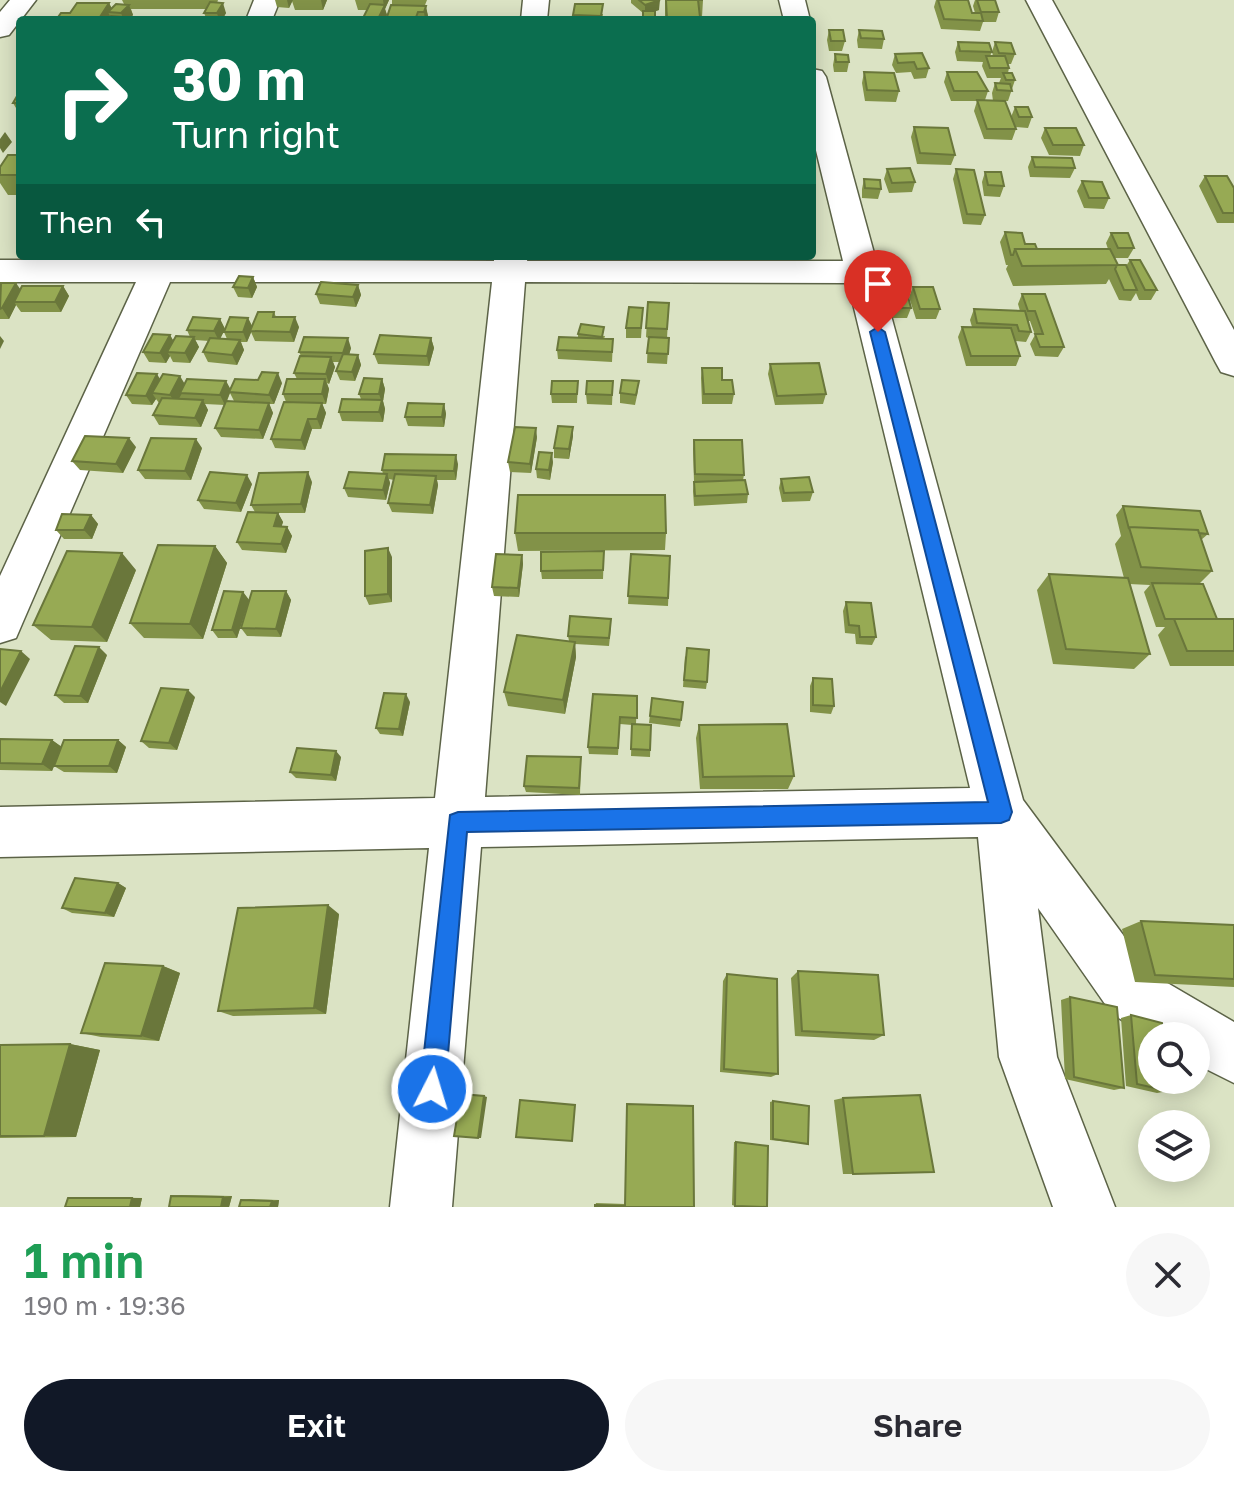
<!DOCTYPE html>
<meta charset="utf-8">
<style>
:root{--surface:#fff;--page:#f7f7f7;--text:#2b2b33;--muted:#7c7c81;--accent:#111827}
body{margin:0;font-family:"Golos Text",sans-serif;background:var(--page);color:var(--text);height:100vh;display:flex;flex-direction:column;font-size:30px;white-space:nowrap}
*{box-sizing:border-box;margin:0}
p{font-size:26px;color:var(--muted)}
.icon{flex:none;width:44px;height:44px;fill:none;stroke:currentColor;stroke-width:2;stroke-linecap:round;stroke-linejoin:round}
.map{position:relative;height:1207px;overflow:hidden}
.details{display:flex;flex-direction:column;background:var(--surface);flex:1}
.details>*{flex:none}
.top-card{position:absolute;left:16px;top:16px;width:800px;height:244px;border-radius:8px;box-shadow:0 4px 20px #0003;background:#0b6e4f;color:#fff;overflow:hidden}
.buttons{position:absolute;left:1138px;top:1022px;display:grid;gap:16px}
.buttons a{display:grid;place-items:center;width:72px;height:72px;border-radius:50%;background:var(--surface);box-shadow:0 4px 20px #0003;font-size:40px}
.pin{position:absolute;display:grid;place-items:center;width:68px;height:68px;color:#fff;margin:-82px -34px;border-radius:50% 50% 50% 0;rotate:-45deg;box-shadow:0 0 8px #0007}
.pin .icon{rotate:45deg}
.me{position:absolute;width:88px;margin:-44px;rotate:5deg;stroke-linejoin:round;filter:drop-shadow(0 0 6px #0008)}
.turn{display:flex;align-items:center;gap:28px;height:168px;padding:0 24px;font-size:36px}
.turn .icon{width:104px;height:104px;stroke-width:2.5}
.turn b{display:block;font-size:56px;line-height:68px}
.then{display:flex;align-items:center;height:76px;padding:0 24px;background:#0003;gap:16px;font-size:30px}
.round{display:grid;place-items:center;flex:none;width:84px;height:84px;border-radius:42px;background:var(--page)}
.headline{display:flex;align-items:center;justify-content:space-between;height:136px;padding:0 24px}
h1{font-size:48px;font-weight:600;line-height:60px;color:#1e9e55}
.button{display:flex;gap:16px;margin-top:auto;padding:16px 24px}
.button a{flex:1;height:92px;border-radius:48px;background:var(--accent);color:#fff;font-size:32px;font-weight:600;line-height:92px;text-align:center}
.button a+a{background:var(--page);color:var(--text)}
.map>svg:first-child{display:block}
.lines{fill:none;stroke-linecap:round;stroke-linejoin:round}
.street-casing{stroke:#5c6347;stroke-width:3}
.street{fill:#fff;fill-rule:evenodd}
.wall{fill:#829248;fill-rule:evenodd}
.shaded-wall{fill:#6a773b}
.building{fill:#97aa54;stroke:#6a773b;stroke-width:2}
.route{fill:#1a73e8;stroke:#114b97;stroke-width:2}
</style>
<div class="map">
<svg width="1234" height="1207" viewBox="0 0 1234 1207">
<rect width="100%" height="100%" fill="#dbe3c4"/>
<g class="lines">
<defs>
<path id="street" d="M10,0H36L9,35L0,37V12Z
M254,0H280L272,20H246Z
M523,0H549L547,20H521Z
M779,0H805L810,20H784Z
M1026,0H1052L1234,330V376L1221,372L1216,363Z
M812,69L822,71L826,77L1023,800L1152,974L1234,1022V1083L1196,1064V1036L1152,1038L1112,1014L1038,908L1057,1057L1115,1207H1053L999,1057L978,837L481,847L452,1207H390L429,848L0,857V807L435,798L492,282H170L22,624L16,638L0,643V576L136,282H0V260H146L148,256H182L180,260L494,261V256H528L527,261H843L812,134ZM525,282L848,283L970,788L485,797Z"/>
</defs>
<!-- street casing -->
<use href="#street" class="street-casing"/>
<!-- street -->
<use href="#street" class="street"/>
</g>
<!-- wall -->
<path class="wall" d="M122,0H218L217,3L226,13L222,20H207L204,13L206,9H131L133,15L128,20H56L70,13L109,3L112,9L124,4Z
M275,0H327L323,10H295L292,1L289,8L277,7Z
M355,0H389L385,9L387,15L384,20H364L363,18L367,10H358Z
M392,0H427L425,5L428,16L426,20H386L392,5Z
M631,0H659V10L643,13L631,3Z
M665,0H703L702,17L705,20H665Z
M936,0H968L972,13H975L973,6L975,0H995L999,12L996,22H983L980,31L941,29L934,7Z
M603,14L602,20H573V15Z
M829,30L845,41L842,51H829L827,40Z
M859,30L884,39L882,49L858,48L857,40Z
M958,42L992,52L990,56H993L992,52L995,42L1015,54L1011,64H1008L1009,68L1008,73L1015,80L1008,101H1005L1016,129L1012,140L984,139L974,111L977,101H951L944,82L947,72L988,91L985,100L993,101L992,93L995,83H999L1001,78H987L982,66L983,62L957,61L955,52Z
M835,54L849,62L847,72H834L833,65Z
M895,54L929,68L926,78L914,79L911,72L896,73L892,65Z
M864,72L899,91L896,102L865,101L862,83Z
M20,91V113H19L13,103Z
M1015,107L1032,117L1028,128L1015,127L1011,117Z
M914,127L955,155L951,165L917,164L911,137Z
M1045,128L1084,145L1080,156L1049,155L1041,138Z
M20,155V195H8L0,183V167Z
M1032,157L1075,168L1070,178L1030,177L1028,167Z
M887,169L915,182L912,192L889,193L884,179Z
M956,169L985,215L981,225L963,224L953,179Z
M985,172L1004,186L1000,197L984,196L982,182Z
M1205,176L1234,188V223H1217L1199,186Z
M864,179L881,189L878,199L862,198V189Z
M1082,181L1109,198L1104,209L1084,208L1077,191Z
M1005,232L1037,249H1108L1106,243L1111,233L1134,248L1128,258H1114L1117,265L1126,266L1130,260L1157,290L1151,300H1139L1136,293L1131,301L1119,300L1109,279L1106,284L1013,286L1006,269L1008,265H1006L1000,242Z
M253,277L257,287L252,298L238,297L233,287Z
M0,284L20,289L63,286L69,296L61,312H21L16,305L9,319H0Z
M358,285L361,295L356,307L320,304L316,294Z
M913,287L940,309L936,319H916L909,297Z
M891,288L911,308L907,318H893L888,298Z
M1022,294L1064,347L1058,357L1035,356L1030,344L1035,335L1030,321H1028L1031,332L1026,342L1015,341L1020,356L1016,366H966L958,337L962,327H972L970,320L974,309L1020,311L1018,304Z
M648,302L669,303L667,338H669L667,364L647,363L648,338L646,337Z
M643,308L641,338H626V328Z
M274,312L276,317L299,327L294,342L255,341L251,332L247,342H241L244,350L237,365L208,362L203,352L209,341L195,340L199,347L190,363L173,362L170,356L166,363L149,362L143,352L170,335L173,341L190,337L187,330L220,319L225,329L220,339H227L224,332L248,318L252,326Z
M578,334L605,336L604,339H613L612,362L558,359L557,350L578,338Z
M431,338L434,348L429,366L378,364L374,354Z
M351,348L349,354L358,355L361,365L355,381L340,380L336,371L340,362H333L335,367L329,384L327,383L329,389L326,404H322L326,413L321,429H312L305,450L275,448L271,439L286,402L283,394L297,379L294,373L301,356L299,352Z
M770,364L826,394L823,404L775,405L768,374Z
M702,368L722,380L734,394L732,404H702L701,378Z
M160,379L184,384L226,381L230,390L282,383L274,404H269L273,413L263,439L221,437L215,428L225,405L205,404L208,410L201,427L159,425L153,415L159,403L156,399L152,405L132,404L126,395ZM230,393L234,401H227Z
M382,379L385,389L383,401L385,409L383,422L342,421L339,412L361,399L359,394Z
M578,381L577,403H552L551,394Z
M613,381L612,405L587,404L586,394Z
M638,391L635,405L620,403V393Z
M444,404L446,414L444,427L408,426L405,417Z
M573,427V436L569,459L554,458V448Z
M537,437L531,473L510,472L508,462Z
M694,440L744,475L743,480L748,494L747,503L694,506L693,491L694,482L693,449Z
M136,447L123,473L80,470L72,461Z
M202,448L191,480L145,479L138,470Z
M553,462L550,480L537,478L536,469Z
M458,464L456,480H437L438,485L433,514L392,512L388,503L394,480L389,479L390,483L386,500L348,497L344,488L383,474L382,470Z
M781,479L813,492L810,501L782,502L779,488Z
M312,482L305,513H278L283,522L281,527H287L292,536L286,553L242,550L237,542L255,512L251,505Z
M252,484L241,512L204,509L198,500Z
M1123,506L1208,534L1201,540L1212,571L1199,584L1217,619H1234V666H1170L1158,635L1165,627H1156L1144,592L1150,585L1129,584L1150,654L1134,669L1053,664L1037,590L1049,574L1124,578L1115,544L1121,536L1116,515Z
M91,515L98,524L92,539H64L56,530Z
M515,533H666L665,550L518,551Z
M215,546L227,563L203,639L144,638L130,623Z
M604,551L603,579H542L541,571Z
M631,554L670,556L668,606L628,604Z
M522,555L523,564L519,597L494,596L492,587Z
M392,557V602L369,605L365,596Z
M136,570L107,642L51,640L33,625Z
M286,591L291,600L281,637L247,636L241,628Z
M243,592L249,600L237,638H218L212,630Z
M846,602L876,637L872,645L856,644L855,634L845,633L843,611Z
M611,627L609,646L575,644L576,657L565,714L508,706L504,692L569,641L568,636Z
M107,655L88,703H64L55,695Z
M685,656L707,682L706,689L683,687Z
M813,678L834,706L831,714L810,712V686Z
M637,696L636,724L651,725L650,757L631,756L632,725L620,724L618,755L589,754L588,747Z
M195,697L177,750L149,748L141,741Z
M652,698L681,720L680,727L649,723Z
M410,702L403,736L380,734L376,728Z
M699,725L794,776L788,789H700L696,738Z
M0,739L52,740L61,747L118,740L126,747L117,773L64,772L54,766L59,754L52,771L0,770Z
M341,757L336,781L296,778L290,772Z
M581,757L580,795L526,792L524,786Z
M118,883L126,888L114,917L72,913L62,908Z
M339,914L326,1014L233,1016L218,1011Z
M1141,921L1234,925V987L1135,982L1122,929Z
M163,966L180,973L159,1041L101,1037L81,1033Z
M798,971L884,1035L874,1040L795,1036L791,978Z
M727,974L778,1074L771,1077L720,1072L723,981Z
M1070,997L1124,1088L1114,1090L1065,1079L1061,1000Z
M1131,1015L1168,1091L1157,1093L1126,1086L1121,1018Z
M70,1044L100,1050L76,1137L0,1138V1045Z
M843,1098L853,1174H843L834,1100Z
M773,1101L808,1144L770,1140V1102Z
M734,1142H736L735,1206L732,1205Z
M181,1195L232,1196L229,1207H169L171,1196Z
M79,1197L142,1198L140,1207H65L68,1198Z
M249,1199L279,1200L278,1207L241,1200Z
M596,1203L625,1204L694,1207H595Z"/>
<!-- shaded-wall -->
<path class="shaded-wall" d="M287,0H293L289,8Z
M321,0H327L323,10Z
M383,0H389L385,9L387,15L384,20H378L384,7Z
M660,0L659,10L645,15V5Z
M109,3L114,13L108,12L111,18L109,20H98Z
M223,3L226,13L222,20H219L217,13Z
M129,5L133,15L128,20H121L123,18L121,13Z
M426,6L428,16L425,20L424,12Z
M5,132L12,142L3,153L0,148V139Z
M253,277L257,287L252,298L248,288Z
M16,283L23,293L14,302L16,305L9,319L2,308Z
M358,285L361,295L356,307L353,297Z
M63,286L69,296L61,312L55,302Z
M295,317L299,327L294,342L290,332Z
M248,318L253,328L247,342L243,332Z
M220,319L225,329L219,341L214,331Z
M170,335L176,345L167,352L170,356L166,363L160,353Z
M0,336L4,341L0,349Z
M194,337L199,347L190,363L185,353Z
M348,338L351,348L347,363L343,353Z
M431,338L434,348L429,366L427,356Z
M240,340L244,350L237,365L232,355Z
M358,355L361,365L355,381L352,372Z
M331,357L335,367L329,384L326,374Z
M278,373L282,383L274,404L269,395Z
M157,374L163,384L152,393L156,399L152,405L146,396Z
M180,376L186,386L176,404L170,395Z
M325,379L329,389L326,404L322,394Z
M382,379L385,389L383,401L385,409L383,422L379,412L382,403L379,394Z
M226,381L231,390L225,405L220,395Z
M203,400L208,410L201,427L195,418Z
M269,403L273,413L263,439L259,430Z
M322,403L326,413L321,429L317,419Z
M444,404L446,414L444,427L442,417Z
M308,419L312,429L305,450L301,440Z
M573,427V436L569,459V449Z
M536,428L537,437L531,473L530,464Z
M129,438L136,447L123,473L116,464Z
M196,439L202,448L191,480L185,471Z
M552,453L553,462L550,480L549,470Z
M456,455L458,464L456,480L454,471Z
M308,472L312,482L305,513L301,504Z
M387,474L390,483L386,500L383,490Z
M247,475L252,484L241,512L236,503Z
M436,476L438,485L433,514L430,505Z
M278,513L283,522L279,535L274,526Z
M91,515L98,524L92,539L84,530Z
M287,527L292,536L286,553L281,544Z
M215,546L227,563L203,639L190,624Z
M388,548L392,557V602L388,594Z
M122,553L136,570L107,642L92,627Z
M522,555L523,564L519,597L518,588Z
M286,591L291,600L281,637L276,629Z
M243,592L249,600L237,638L232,630Z
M575,642L576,657L565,714L563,700Z
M99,647L107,655L88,703L80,696Z
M21,651L30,659L6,706L0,702V692Z
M188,690L195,697L177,750L169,743Z
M406,694L410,702L403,736L399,729Z
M52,740L62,747L52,771L42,764Z
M118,740L126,747L117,773L109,766Z
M336,751L341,757L336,781L331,775Z
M118,883L126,888L114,917L105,913Z
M328,905L339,914L326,1014L314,1008Z
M163,966L180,973L159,1041L141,1036Z
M70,1044L100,1050L76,1137L44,1136Z
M484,1096L487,1097L481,1138H478Z
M232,1196L229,1207H221L223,1197Z
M132,1198H142L140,1207H130Z
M279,1200L278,1207H270L272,1201Z"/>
<!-- building -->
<path class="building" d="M639,0H660L645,5Z
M666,0H703H698L700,17H705V20H667Z
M938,0H968L972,13H981L983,21L944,19Z
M977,0H995L999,12H981Z
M210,2L223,3L217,13H204Z
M77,3H109L98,20H56L61,13H70Z
M116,4L129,5L121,13L108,12Z
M370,4L385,5L378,19L363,18Z
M575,4H603L601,16L573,15Z
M391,5L426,6L424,12H418L415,20H386Z
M643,11H655V20H643Z
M111,16L124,17L121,20H108Z
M442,17L474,18L473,20H441Z
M829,30H843L845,41H831Z
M859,30L882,31L884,39L861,38Z
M958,42L989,43L992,52L960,51Z
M995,42L1011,43L1015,54L999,53Z
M922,53L929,68L917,69L914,62L898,63L895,54Z
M835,54L848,55L849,62H836Z
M986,56H1005L1009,68H990Z
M864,72L894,73L899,91L867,90Z
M947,72H977L988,91H954Z
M1003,73H1012L1015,80H1006Z
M995,83L1010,84L1012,91L997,90Z
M20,91V103H13Z
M977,100L1005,101L1016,129H987Z
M1015,107H1028L1032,117H1019Z
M914,127L948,128L955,155L920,153Z
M1045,128H1076L1084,145H1053Z
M8,155H20V175H0V167Z
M1032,157L1072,158L1075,168L1035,167Z
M910,168L915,182L892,183L887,169Z
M956,169L974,170L985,215L967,214Z
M985,172H1001L1004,186L988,185Z
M1205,176H1227L1234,188V213H1223Z
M864,179L880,180L881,189L865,188Z
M1082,181L1102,182L1109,198H1089Z
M1005,232L1022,233L1025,244H1035L1037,249H1015L1013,255H1011Z
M1111,233H1128L1134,248H1118Z
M1015,249H1110L1118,265L1022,266Z
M1130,260H1140L1157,290H1145Z
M1117,265H1126L1137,290H1124L1115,269Z
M239,276L253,277L248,288L233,287Z
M321,282L358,285L353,297L316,294Z
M1,283H16L2,308L0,309Z
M22,286H63L55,302H14Z
M913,287H933L940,309H920Z
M891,288L906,289L911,308H896Z
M1022,294H1045L1064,347H1040L1035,334H1043L1035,311H1028Z
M648,302L669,303L667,329L646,328Z
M629,307L643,308L641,328H626Z
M974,309L1025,311L1031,332L1019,331L1017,325L977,323Z
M258,312H274L273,317H295L290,332L250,331Z
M193,317L220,319L214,331L187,330Z
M230,317L248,318L243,332H224Z
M581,324L604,327L602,337L578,334Z
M962,327L1011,328L1020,356H971Z
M153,334L170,335L160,353L143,352Z
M380,335L431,338L427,356L374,354Z
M176,336L194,337L185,353L167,352Z
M304,337L348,338L343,353L299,352Z
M559,337L613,339L612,352L557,350Z
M649,337L669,338L668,354L647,353Z
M210,338L240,340L232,355L203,352Z
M343,354L358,355L352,372L336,371Z
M300,356L331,357L326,374L294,373Z
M819,363L826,394L777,396L770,364Z
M702,368H722V380H732L734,394H704Z
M262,372L278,373L269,395L229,392L235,379L258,380Z
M137,373L157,374L146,396L126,395Z
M163,374L180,376L170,395L152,393Z
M364,378L382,379L379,394H359Z
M187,379L226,381L220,395L180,393Z
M287,379H325L322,394H283Z
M622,380L639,381L636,395L620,393Z
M552,381H578L577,394H551Z
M587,381H613L612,395L586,394Z
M162,398L203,400L195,418L153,415Z
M342,399L382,400L379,412H339Z
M226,401L269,403L259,430L215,428Z
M284,402L322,403L317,419H308L301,440L271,439Z
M408,403L444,404L442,417H405Z
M558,426L573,427L569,449L554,448Z
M515,427L536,428L530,464L508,462Z
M85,436L129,438L116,464L72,461Z
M151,438L196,439L185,471L138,470Z
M694,440H742L744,475L695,474Z
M539,452L552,453L549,470L536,469Z
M385,454L456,455L454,471L382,470Z
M210,472L247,475L236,503L198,500Z
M308,472L301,504L251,505L259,473Z
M349,472L387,474L383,490L344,488Z
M395,474L436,476L430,505L388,503Z
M809,477L813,492L784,493L781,479Z
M745,480L748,494L695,496L694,482Z
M518,495H665L666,533H515Z
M1123,506L1200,511L1208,534L1199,533L1198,530L1129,527V529Z
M248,512L278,513L274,526L287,527L281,544L237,542Z
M62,514L91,515L84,530H56Z
M1129,527L1198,530L1212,571L1141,567Z
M158,545L215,546L190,624L130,623Z
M388,548V594L365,596V551Z
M67,551L122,553L92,627L33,625Z
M604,551L603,570L541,571V552Z
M496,554L522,555L518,588L492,587Z
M631,554L670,556L668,598L628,596Z
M1049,574L1128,578L1150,654L1066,649Z
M1152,583L1203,584L1217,619H1165Z
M224,591L243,592L232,630H212Z
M252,591H286L276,629L241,628Z
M846,602L871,603L876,637H860L859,626L849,625Z
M570,616L611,619L609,638L568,636Z
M1174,619H1234V651H1187Z
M517,635L575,642L563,700L504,692Z
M75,646L99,647L80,696L55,695Z
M687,648L709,650L707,682L684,680Z
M0,649L21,651L0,692Z
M813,678L832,679L834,706L813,705Z
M161,688L188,690L169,743L141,741Z
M384,693L406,694L399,729L376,728Z
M593,694L637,696V718L620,717L618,748L588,747Z
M652,698L683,702L681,720L650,716Z
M632,724L651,725L650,750L631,749Z
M787,724L794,776L703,777L699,725Z
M0,739L52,740L42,764L0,763Z
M64,740H118L109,766H54Z
M297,748L336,751L331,775L290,772Z
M527,756L581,757L579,788L524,786Z
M75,878L118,883L105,913L62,908Z
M328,905L314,1008L218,1011L238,908Z
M1141,921L1234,925V979L1155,975Z
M105,963L163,966L141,1036L81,1033Z
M798,971L878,975L884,1035L802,1031Z
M727,974L777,979L778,1074L724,1069Z
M1070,997L1117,1007L1124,1088L1074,1077Z
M1131,1015L1162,1023L1163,1036H1152V1080H1167L1168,1091L1137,1084Z
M70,1044L44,1136H0V1045Z
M461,1094L484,1096L478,1138L454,1136Z
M920,1095L934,1172L853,1174L843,1098Z
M520,1100L575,1105L572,1141L516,1137Z
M773,1101L809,1106L808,1144L773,1139Z
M627,1104L693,1106L694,1207H595V1205L625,1206Z
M736,1142L768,1146L767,1207L735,1206Z
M171,1196L223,1197L221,1207H169Z
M68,1198H132L130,1207H65Z
M241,1200L272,1201L270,1207H239Z"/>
<!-- route -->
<path class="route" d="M878,327L885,332L1012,812L1009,820L1001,823L467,832L445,1089L441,1097L432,1101L424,1097L420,1089L450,815L458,812L988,802L870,332Z"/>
</svg>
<div class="buttons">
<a><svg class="icon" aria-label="search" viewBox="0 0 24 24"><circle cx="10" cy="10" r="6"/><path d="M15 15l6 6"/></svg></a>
<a><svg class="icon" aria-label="layers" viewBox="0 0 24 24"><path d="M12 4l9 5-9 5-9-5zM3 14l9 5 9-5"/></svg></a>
</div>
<div class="pin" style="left:878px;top:332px;background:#d93025"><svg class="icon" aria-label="arrive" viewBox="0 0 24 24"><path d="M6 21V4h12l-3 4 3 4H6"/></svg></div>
<svg class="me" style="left:432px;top:1089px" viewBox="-20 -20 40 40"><circle r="17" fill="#1a73e8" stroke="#fff" stroke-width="3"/><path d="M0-11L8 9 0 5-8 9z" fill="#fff"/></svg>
<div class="top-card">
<div class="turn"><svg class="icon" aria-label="right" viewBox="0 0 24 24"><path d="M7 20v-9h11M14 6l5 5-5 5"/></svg><div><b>30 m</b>Turn right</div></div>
<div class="then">Then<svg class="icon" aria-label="left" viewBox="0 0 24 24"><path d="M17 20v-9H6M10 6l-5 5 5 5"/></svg></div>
</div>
</div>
<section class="details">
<div class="headline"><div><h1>1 min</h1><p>190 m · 19:36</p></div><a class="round"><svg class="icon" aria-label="close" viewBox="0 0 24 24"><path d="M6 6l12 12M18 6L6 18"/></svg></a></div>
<div class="button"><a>Exit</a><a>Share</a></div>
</section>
